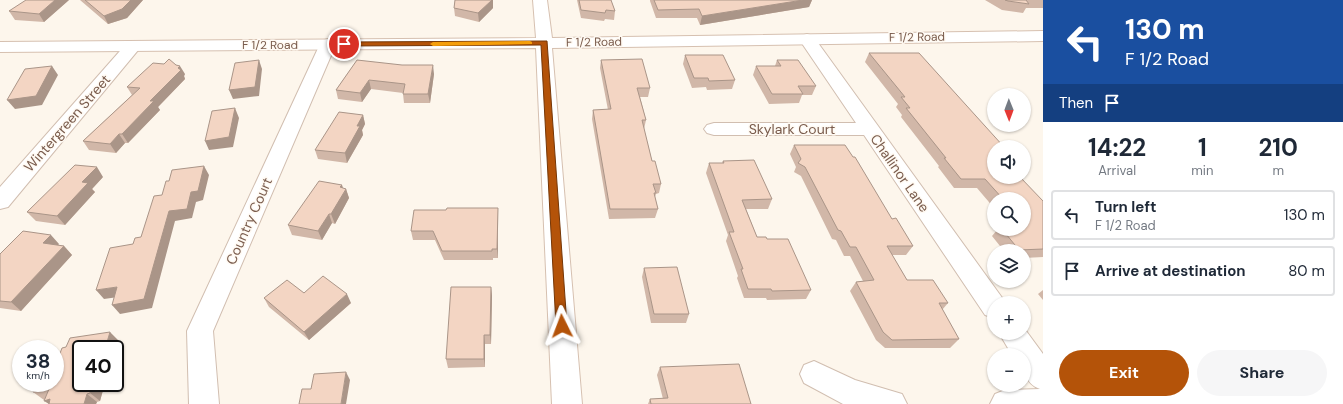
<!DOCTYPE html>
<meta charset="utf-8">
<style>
:root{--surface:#fff;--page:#f6f6f7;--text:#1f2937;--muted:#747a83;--line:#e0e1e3;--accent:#b45309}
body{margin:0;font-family:"DM Sans",sans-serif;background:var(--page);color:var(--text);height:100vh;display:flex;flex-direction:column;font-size:15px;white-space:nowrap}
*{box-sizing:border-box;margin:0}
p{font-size:13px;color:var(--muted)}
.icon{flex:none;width:22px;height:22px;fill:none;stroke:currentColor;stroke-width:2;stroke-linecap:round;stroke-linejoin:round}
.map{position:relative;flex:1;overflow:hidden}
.sheet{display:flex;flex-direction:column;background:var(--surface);width:300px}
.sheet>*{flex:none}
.hud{background:#1a4fa0;color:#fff;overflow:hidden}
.needle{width:26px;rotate:179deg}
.tools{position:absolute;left:987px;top:88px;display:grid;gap:8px}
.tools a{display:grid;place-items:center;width:44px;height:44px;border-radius:50%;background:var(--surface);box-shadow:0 1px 3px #0004;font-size:20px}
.speed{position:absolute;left:12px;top:340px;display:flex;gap:8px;font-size:20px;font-weight:700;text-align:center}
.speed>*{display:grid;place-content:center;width:52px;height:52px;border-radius:50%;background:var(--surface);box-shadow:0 1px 3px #0004;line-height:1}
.speed small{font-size:10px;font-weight:400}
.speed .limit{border:2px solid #111;border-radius:6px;background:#fff;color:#111}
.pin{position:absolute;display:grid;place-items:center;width:34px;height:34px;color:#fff;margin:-17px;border:2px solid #fff;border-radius:50%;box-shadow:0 1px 4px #0007}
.me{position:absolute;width:44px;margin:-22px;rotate:357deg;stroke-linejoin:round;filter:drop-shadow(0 0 3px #0008)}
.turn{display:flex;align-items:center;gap:14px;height:84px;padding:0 16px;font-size:18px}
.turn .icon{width:52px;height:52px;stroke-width:2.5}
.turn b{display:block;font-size:28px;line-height:34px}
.then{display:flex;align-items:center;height:38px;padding:0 16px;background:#0003;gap:8px;font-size:15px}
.eta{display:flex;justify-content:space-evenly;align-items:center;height:68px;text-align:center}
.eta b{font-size:24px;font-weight:700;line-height:28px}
.action{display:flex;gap:8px;margin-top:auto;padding:8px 16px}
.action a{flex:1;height:46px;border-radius:24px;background:var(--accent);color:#fff;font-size:16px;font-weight:700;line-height:46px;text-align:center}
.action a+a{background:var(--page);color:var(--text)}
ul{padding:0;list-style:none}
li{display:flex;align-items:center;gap:12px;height:50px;margin:0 8px 6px;padding:0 8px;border:2px solid var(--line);border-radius:4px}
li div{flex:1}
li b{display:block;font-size:15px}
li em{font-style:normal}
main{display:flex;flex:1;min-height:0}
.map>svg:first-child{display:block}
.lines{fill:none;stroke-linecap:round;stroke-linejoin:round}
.street-casing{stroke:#d1beb0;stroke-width:2}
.secondary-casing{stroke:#d6c0b0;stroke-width:2}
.street{fill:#fff;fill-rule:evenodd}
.secondary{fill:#fff;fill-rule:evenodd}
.wall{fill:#d1b7a8}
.shaded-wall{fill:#aa9588}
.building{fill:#f3d5c3;stroke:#aa9588}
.route{fill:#b45309;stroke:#753606}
.slow{fill:#f59e0b}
.labels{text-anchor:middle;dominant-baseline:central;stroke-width:3;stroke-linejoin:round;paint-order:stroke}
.far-street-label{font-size:12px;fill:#7a5c4d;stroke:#fffaf3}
.street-label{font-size:14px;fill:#7a5c4d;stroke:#fffaf3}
</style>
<main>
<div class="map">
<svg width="1043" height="404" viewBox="0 0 1043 404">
<rect width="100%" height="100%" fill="#fdf6ec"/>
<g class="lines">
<defs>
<path id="street" d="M807,34L813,36L1003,299L1005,303H994V318L985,315L864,135H714L707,133L704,129L707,125L714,123H856L799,39L801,36Z
M328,39L334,41L336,44L213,331L219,404H189L187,331L320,44L322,41Z
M133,41L139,43L141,46L139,49L8,207L0,209V187L127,43Z
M1024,328L1043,354V404H990L995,394L1005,390L1040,389C1024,383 1024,370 1024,355H1012L999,333H1024Z
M814,361L855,380L902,394L907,404H843L804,383L800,374L804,365Z"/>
<path id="secondary" d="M533,0H547L552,38L1043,31V41L552,48L582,404H552L536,48L0,52V42L536,38Z"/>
</defs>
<!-- street casing -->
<use href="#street" class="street-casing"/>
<!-- secondary casing -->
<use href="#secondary" class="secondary-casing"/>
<!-- street -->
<use href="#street" class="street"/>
<!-- secondary -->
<use href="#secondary" class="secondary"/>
</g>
<!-- wall -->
<path class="wall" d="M69,0L44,22L15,20L9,11Z
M80,0H143L127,18L108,24Z
M455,0H493V8L479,22L455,16L454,8Z
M577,0H611L615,11L614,20L605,19L604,21L581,18Z
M650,0H812L809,7L700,25L697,18H656L650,1Z
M985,0H1043V8H1026L1023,13L1002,10Z
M869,53L994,177L1043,201V257L1024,258V251H1004L992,236L998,229H1024V199H994V208L977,188H954L938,167L939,166L901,117L902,115L896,107L898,104L865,62Z
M685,55L735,80L732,89L707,90L706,87L692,88L683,64Z
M357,60L434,74L430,103H404L403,94V93L371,89L362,102L338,99L336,90Z
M601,60L650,88L648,97H640L646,120L644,129L652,161L661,184L659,193L656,194L655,197L658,209L655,218L609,219L592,119L593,110H608L600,68Z
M777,60L816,86L812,95H802L799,103L769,104L753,75L756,66H775Z
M185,74L184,76L185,79L158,107L160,110L128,143H125L116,153L89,150L83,141L132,95L127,87Z
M363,115L365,124L362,130L363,135L347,163L318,159L315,150Z
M794,145L892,219L913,246L906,255H892L907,280L948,303L942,310L959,339L950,348H885L876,340L850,291L856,282L863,281L850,256H844L836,240L832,239L801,176L794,172L796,167L790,154Z
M723,161L772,199L768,209H746L757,237L767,239L811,290L806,299L767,300L766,298H744L737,278L738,276L726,241L728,235L706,173L709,163H722Z
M103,177L92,189L95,192L65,225L36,221L27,212Z
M342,185L343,188L346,189L349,198L335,224L332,223L322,240L292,235L288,225Z
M498,208V258H493V260H444L435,240H413L411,231L446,210Z
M59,244L58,245L64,246L72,255L21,311L0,308V254Z
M644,268L689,314L686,323H651L642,277Z
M491,287L492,296L491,344H485V367L448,368L446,359Z
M1043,290V300L1038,294Z
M304,293L351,303L309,340L269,307L264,298Z
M119,341L115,353V349L81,383H105L100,401L97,402L96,404H49L45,399L44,400L33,392Z
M660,367L751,404H648L650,399H663L657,375Z"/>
<!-- shaded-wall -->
<path class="shaded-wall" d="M55,0H69L44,22L39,14Z
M131,0H143L127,18L108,24L104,16Z
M492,0H493V8L479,22L478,13Z
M803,0H812L809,7L700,25L702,16Z
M259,60L262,69L259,96L233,99L229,90Z
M433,65L434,74L430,103L428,94Z
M52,66L58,75L42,105L15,109L7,100Z
M180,66L185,74L184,76L185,79L158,107L160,110L128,143L122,134Z
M369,80L371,89L362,102L360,93Z
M235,108L239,118L233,147L209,150L205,141Z
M363,115L365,124L362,130L363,135L347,163L345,153L357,126Z
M119,134L125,143L116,153L110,144Z
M204,166L209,175L203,200L196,202L192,218L175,221L152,308L120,314L112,305L169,211L191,192Z
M97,167L103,177L92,189L95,192L65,225L57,216L82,182Z
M342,185L344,193L346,189L349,198L335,224L331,214L340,187Z
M498,208V258L497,249Z
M329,214L332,223L322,240L318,231Z
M51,235L59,244L51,252L43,243Z
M64,246L72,255L21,311L11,302Z
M117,287L125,296L104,299L96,290Z
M491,287L492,296L491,344L490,335Z
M347,294L351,303L309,340L304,332Z
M110,332L119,341L115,353V349H105Z
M484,335L485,344V367L484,359Z
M346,372L350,380L346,404H341Z
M94,383H105L100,401L90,393Z
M87,394L97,402L96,404H84Z
M50,399L49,404L44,401Z"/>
<!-- building -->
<path class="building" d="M26,0H55L39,14L9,11Z
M85,0H131L122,9L104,16Z
M455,0H492L478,13L454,8Z
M579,0H611L615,11L606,10L605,13L581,10Z
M654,0H803L702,16L699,9L658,10Z
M1005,0H1026L1029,4L1008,1Z
M869,53H919L1004,147H994V177H1020L1043,201V249L1019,250L1002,229H1024V199H1003L985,179H961L944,158H946L906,108H910L901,97H905Z
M685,55H723L735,80L709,81L708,78H694Z
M169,59L176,65L180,66L178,68L181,70L150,101H154L122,134H119L110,144L83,141L140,88L127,87L153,63L164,64Z
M642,59L650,88H637L646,120H642L652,161H655L661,184H653L656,193H654L658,209H610L593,110L611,109L601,60Z
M259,60L255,87L229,90L235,63Z
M357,60L402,65H433L428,94H403L405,84L369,80L360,93L336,90Z
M777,60H798L816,86H798L803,94H772L756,66H781Z
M52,66L36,96L7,100L25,69Z
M235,108L229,137L205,141L212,111Z
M339,112L363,115L357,126H360L345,153L315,150Z
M794,145H845L853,157H855L892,219L896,218L913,246H887L907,280H933L948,303H939L959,339L892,340L883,332L856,282L874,280L856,247H850L841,231L838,230L805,167L798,163L801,159Z
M754,160L772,199L742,200L757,237H766L767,239H788L811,290L772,291L771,289H748L741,269H743L729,232H734L709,163H724L723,161Z
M75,165L97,167L82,182L88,183L57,216L27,212Z
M204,166L198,191L191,192L187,209L169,211L144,299L112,305L117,287L96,290L110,248L133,244L135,238L141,237L154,196L162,195L166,181H169L172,170Z
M319,181L342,185L340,187L346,189L331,214H329L318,231L288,225Z
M447,208H498L497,249H492V251H442L433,231H411L414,210H446Z
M23,231L51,235L43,243L64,246L11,302L0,301V254Z
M677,267L689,314H654L644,268Z
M323,276L347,294L304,332L264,298L287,280L304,293Z
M451,287H491L490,335H484V359H446Z
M110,332L105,349H81V383H94L90,393L87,394L84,404H49L50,399L44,401L49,389L33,392L36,383H55V364H56L62,348L66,347L70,338Z
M739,364L751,404H651L650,399L668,398L660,367Z
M346,372L341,404H299L302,389H311L314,374Z"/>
<!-- route -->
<path class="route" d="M547,41L567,326L566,329L562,330L558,329L556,326L541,45L344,46L340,44L344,42Z"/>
<!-- slow -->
<path class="slow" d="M530,41L532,42V44L433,46L430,44L433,42Z"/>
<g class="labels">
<!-- far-street labels -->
<g class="far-street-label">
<text transform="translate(917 37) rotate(-1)">F 1/2 Road</text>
<text transform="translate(594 42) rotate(-1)">F 1/2 Road</text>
<text x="270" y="45">F 1/2 Road</text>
</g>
<!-- street labels -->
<g class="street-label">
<text transform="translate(67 123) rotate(-49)">Wintergreen Street</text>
<text x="792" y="129">Skylark Court</text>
<text transform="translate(900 173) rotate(55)">Challinor Lane</text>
<text transform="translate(249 221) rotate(-66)">Country Court</text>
</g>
</g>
</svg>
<div class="tools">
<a><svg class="needle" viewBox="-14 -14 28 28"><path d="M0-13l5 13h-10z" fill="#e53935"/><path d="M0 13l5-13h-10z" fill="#747a83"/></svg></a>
<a><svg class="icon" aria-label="sound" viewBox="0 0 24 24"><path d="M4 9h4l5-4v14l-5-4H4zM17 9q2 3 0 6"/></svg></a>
<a><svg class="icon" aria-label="search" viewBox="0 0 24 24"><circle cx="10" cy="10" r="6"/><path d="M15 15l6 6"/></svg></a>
<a><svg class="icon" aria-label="layers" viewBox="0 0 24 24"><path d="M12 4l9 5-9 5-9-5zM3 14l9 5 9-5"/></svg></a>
<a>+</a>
<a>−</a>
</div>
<div class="speed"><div>38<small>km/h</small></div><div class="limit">40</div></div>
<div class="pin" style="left:344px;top:44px;background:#d93025"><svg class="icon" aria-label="arrive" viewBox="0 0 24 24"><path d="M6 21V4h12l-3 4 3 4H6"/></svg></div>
<svg class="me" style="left:562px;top:326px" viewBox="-20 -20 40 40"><path d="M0-17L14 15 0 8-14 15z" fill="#b45309" stroke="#fff" stroke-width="4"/></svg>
</div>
<section class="sheet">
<div class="hud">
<div class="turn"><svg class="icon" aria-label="left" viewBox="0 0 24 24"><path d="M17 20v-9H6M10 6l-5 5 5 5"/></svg><div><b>130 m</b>F 1/2 Road</div></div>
<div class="then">Then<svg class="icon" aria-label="arrive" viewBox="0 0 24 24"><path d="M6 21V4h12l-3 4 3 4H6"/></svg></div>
</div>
<div class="eta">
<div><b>14:22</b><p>Arrival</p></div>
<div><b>1</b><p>min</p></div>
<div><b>210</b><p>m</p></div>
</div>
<ul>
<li><svg class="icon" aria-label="left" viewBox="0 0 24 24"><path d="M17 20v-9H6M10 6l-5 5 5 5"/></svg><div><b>Turn left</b><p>F 1/2 Road</p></div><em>130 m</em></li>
<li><svg class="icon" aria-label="arrive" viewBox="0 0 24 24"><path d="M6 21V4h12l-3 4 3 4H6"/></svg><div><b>Arrive at destination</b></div><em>80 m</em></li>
</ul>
<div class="action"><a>Exit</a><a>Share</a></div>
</section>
</main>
